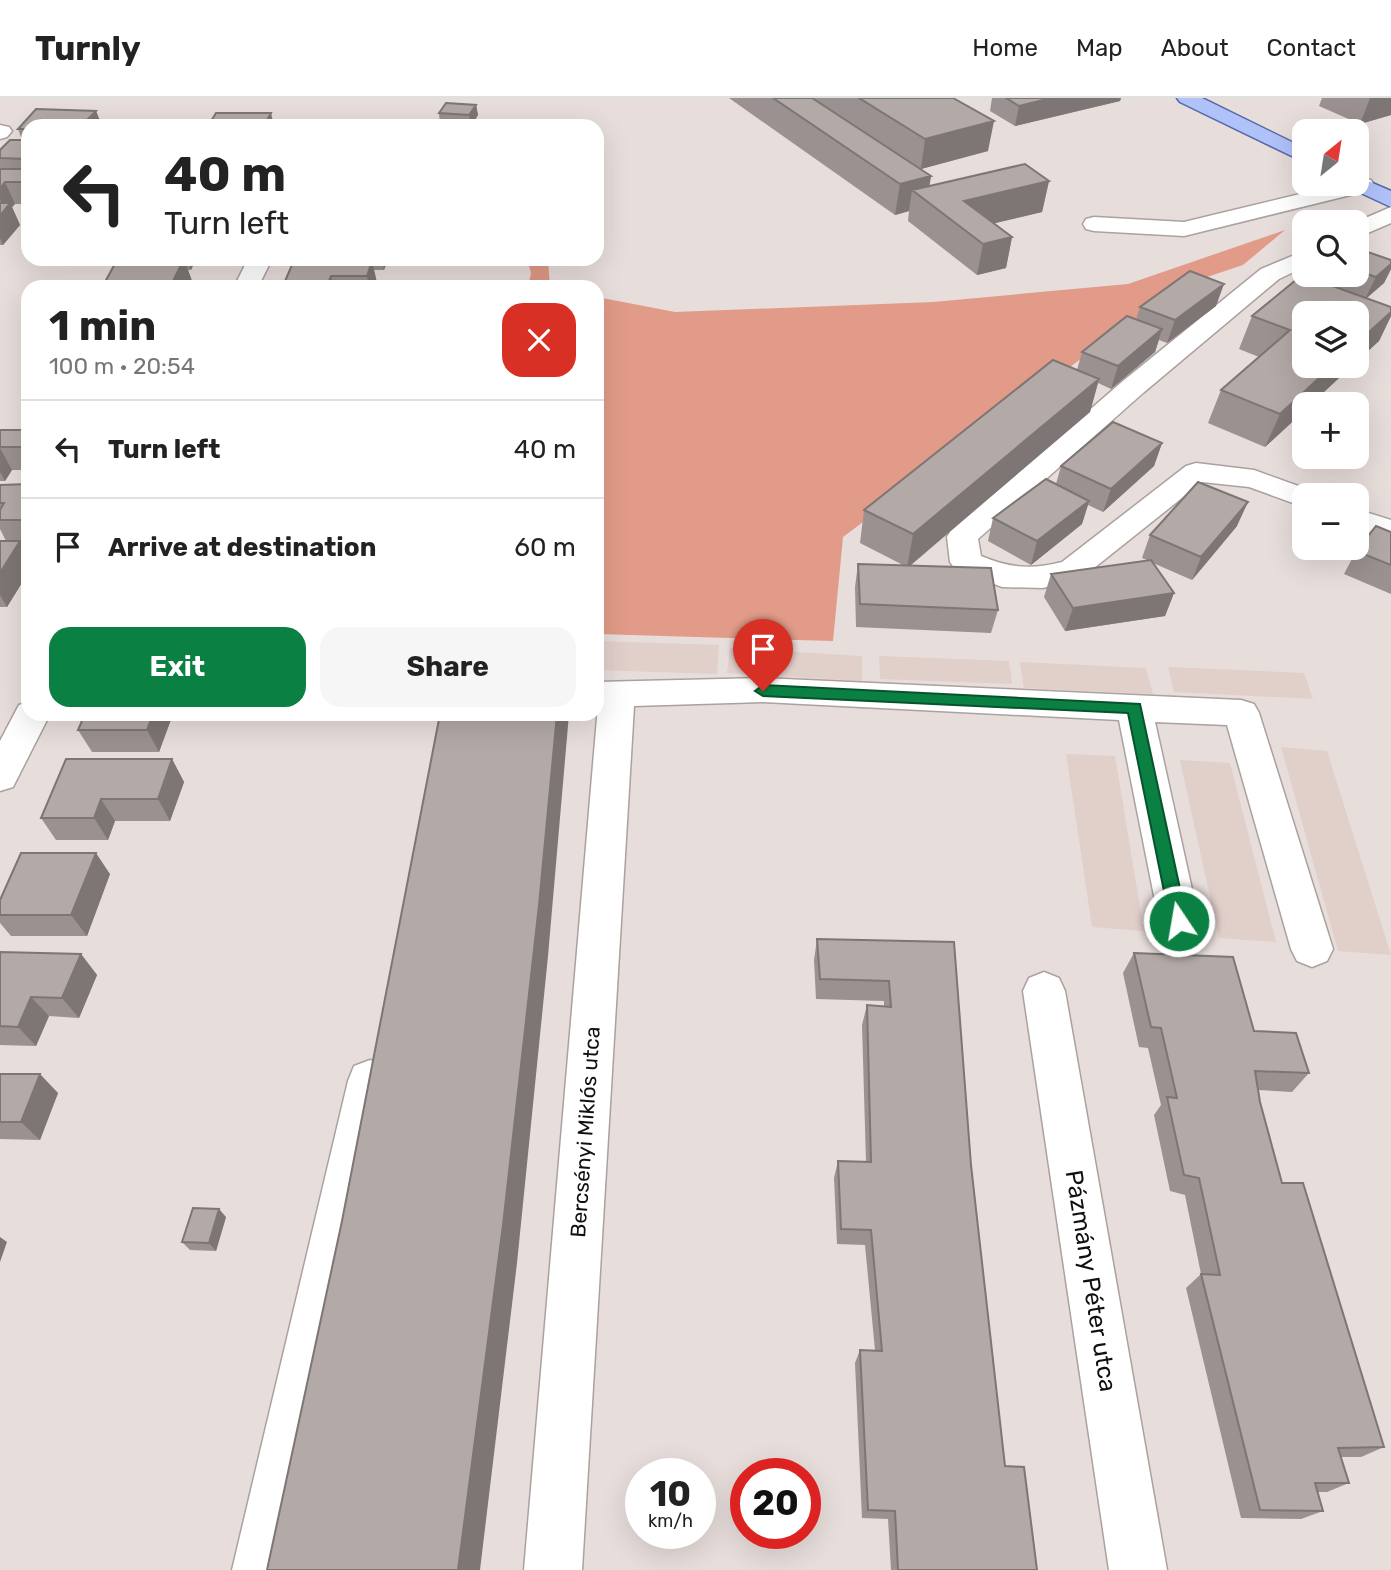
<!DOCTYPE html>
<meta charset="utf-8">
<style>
:root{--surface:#fff;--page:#f6f6f6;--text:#222;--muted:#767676;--line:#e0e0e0;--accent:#0b8043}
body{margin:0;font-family:Rubik,sans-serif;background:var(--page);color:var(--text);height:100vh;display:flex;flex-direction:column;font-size:26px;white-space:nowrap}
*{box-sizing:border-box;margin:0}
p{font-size:23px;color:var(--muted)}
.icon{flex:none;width:38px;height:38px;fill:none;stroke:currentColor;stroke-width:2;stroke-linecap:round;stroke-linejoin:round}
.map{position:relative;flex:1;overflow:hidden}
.sheet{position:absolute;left:21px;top:182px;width:583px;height:441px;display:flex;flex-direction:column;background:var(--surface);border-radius:21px;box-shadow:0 7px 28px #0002}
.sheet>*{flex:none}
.hud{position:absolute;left:21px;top:21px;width:583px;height:147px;border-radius:21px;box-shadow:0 7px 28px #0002;background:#fff;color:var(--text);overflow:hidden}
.needle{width:46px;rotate:30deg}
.controls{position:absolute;left:1292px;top:21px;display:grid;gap:14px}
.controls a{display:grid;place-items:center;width:77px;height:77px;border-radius:14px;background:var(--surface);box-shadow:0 7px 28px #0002;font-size:35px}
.speed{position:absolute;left:625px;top:1360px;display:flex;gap:14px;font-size:35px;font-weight:700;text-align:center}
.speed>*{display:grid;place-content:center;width:91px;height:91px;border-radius:50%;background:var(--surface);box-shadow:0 7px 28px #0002;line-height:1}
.speed small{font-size:18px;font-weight:400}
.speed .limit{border:10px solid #d22;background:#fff;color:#111}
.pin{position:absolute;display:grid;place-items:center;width:60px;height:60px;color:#fff;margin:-72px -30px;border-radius:50% 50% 50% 0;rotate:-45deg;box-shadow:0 0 7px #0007}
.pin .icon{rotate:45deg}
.me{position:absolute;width:77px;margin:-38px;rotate:348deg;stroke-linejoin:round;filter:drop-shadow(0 0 5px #0008)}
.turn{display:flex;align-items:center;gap:24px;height:147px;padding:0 28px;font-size:32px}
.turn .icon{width:91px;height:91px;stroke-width:2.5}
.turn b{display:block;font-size:49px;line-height:60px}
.round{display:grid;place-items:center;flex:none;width:74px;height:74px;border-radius:21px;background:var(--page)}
.headline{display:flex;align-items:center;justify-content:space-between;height:119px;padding:0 28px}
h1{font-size:42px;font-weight:700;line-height:52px}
.action{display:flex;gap:14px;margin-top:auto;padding:14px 28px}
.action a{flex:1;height:80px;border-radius:21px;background:var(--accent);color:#fff;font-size:28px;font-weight:700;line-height:80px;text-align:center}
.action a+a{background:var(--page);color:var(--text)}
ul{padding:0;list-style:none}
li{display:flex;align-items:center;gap:21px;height:98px;padding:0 28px;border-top:2px solid var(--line)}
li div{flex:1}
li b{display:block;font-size:26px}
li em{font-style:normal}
header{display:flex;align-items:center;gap:42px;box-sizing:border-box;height:98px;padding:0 35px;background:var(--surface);border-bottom:2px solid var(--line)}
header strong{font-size:33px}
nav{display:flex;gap:38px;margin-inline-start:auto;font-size:24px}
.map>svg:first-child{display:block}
.built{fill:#e1cfca}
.green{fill:#e19b88}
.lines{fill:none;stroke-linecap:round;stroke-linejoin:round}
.minor-casing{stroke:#aba19f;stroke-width:3}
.major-casing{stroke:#5769a6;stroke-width:3}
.minor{fill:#fff;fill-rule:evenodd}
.major{fill:#b0c2fa;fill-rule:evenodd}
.wall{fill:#9a9190}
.shaded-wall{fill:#7d7675}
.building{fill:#b3a9a7;stroke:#7d7675;stroke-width:2}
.route{fill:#0b8043;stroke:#07532c;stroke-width:2}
.labels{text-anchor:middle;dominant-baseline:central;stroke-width:5;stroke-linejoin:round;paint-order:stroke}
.street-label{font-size:21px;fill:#130f0f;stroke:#fff}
.near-street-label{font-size:24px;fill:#130f0f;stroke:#fff}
</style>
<header>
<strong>Turnly</strong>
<nav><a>Home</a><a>Map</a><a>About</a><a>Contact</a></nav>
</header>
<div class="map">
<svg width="1391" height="1472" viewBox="0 0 1391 1472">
<rect width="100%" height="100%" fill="#e7dddb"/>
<!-- built -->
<path class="built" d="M597,543L719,547L717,576L597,572Z
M730,550L862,558V583L727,575Z
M879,558L1009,563L1012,586L880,581Z
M1020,564L1146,570L1153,596L1024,590Z
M1168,569L1304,575L1313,601L1174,594Z
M1281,649L1327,653L1391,857L1338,853Z
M1066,656L1115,658L1144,833L1092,829Z
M1180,662L1230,665L1276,844L1219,840Z"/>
<!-- green -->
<path class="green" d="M1285,132L1243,167L1177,189L843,439L833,543L597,536V199L675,214L933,204L1128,186Z
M527,161H548L550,189H528L531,175Z"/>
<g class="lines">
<defs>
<path id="minor" d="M0,27L9,29L12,33L7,39L0,41Z
M1363,80L1371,82L1374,87L1371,92L1184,138L1094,133L1086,131L1083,126L1086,121L1094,119L1184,124L1341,86H1356V82Z
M1391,109V125L1356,140V124Z
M1304,153V169L1279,181L1143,295L978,441L981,458C1009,470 1032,472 1062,464L1186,368L1196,365L1254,372L1315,394L1317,397H1304V409L1249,389L1202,384L1084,478L1043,490L1002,489L955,471L950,464L947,439L951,432L1123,283L1261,171Z
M248,161H272L258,189H234Z
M1356,411L1391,422V443L1356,431Z
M763,580L1241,602L1254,606L1259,615L1333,851L1327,863L1312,869L1297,863L1291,851L1227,627L1155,624L1199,823L1193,835L1179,840L1165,835L1159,823L1119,622L763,604L634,608L582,1472H524L598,608L597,584Z
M28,604V616H50L13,689L0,693V643L19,607Z
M1044,874L1059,880L1065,893L1167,1472H1109L1023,893L1029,880Z
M370,962L386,968L392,983L290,1472H232L348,983L354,968Z"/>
<path id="major" d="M1177,0H1202L1304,50V64L1180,4Z
M1356,78L1391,93V109L1348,89L1346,86H1356Z"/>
</defs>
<!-- minor casing -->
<use href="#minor" class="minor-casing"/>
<!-- major casing -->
<use href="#major" class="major-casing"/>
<!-- minor -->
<use href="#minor" class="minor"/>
<!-- major -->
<use href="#major" class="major"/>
</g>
<!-- wall -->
<path class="wall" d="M729,0H953L988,53L921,71L886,49L931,78L929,88L1049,83L1042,114L994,125L1012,139L1006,170L977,177L908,123L909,113L895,117Z
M992,0H1121L1120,3L1015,28L990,13Z
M1322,0H1391V17L1360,26L1319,8Z
M476,7L478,17L471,28L440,26L439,15Z
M36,11L96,13L102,28H28V106H15L12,109L20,127L3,147H0V52L10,42H22L18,31Z
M1356,150L1391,162V171L1384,185L1367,200L1391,209V218L1379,243L1356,264V215L1304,268H1352L1311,306H1304V313L1265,349L1208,325L1221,292L1259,259L1239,251L1252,218L1316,182L1318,177H1356Z
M134,161H196L191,172H188L192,183L189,189H107L105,184Z
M301,161H388L384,172H374L377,185L375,189H283L301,162Z
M1216,208L1167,245L1159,242L1155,254L1111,291L1098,285L1090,314L910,468L998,512L991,535L856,529L855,489L858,466L903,467L860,445L864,412L1077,272L1082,254L1136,221L1140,209Z
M0,332H28V372H12L5,383H0Z
M1162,345L1154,368L1103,414L1088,407L1082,426L1031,467L988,443L993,420L1056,386L1061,368Z
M28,386V445H21L28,457V475L7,509H0V443H6L0,431V387Z
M1237,428L1192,482L1153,465L1174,495L1165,518L1065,533L1044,499L1051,476L1147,462L1142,460L1150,437Z
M1391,434V496L1344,476L1356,453Z
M85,616H173L159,654H92L78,632Z
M172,661L184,684L170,723H115L108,742H56L41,720Z
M110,776L87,838H11L0,825V802Z
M817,841L954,844L971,1067L1005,1368L1037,1472H891L888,1421L862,1420L855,1265L860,1252H875L865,1147L837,1146L834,1080L838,1063L866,1064L862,927L867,907L884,908V903L816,901L814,862Z
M0,854L81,856L97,877L79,920L49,918L36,948L0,947Z
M1134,855L1254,933L1309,975L1292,994L1258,992L1260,1004L1282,1085L1384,1349L1361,1359H1341L1349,1385L1327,1394H1318L1323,1413L1301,1421L1241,1420L1186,1190L1201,1176L1185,1097L1170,1093L1154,1017L1161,1007L1148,950L1139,949L1123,875Z
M0,976L58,995L40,1042L0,1041Z
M226,1119L216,1153L190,1152L182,1144Z"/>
<!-- shaded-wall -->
<path class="shaded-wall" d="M1051,0H1121L1120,3L1015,28L1019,8Z
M1370,0H1391V17L1360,26Z
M476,7L478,17L471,28L469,17Z
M96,13L102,28H88L86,23Z
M271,15L274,28H264Z
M994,23L988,53L921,71L925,41Z
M931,78L927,103L912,92L909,113L895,117L900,86Z
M1049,83L1042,114L966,132L964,103Z
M5,84L15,106L12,109L20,127L3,147L0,140V118L5,112L0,102V91Z
M1012,139L1006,170L977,177L983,146Z
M184,161L192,183L189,189H175L173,183Z
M187,161H196L191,172Z
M382,161H388L384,172Z
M372,163L377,185L375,189H369L367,178Z
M1391,166V171L1384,185L1365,201L1376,179Z
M331,178L333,189H327V188Z
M1224,186L1216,208L1167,245L1175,222Z
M1391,214V218L1379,243L1356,264V246Z
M1162,231L1155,254L1111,291L1118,268Z
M1332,268H1352L1311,306H1304V313L1265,349L1280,316Z
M1099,281L1090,314L907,470L913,436Z
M1162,345L1154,368L1103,414L1111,391Z
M0,350L12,372L5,383L0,374Z
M1089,403L1082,426L1031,467L1037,443Z
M1248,404L1237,428L1192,482L1201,459Z
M20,443L28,457V475L7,509L0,497V475Z
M1174,495L1165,518L1065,533L1073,510Z
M153,616H173L159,654L147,632Z
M557,616H569L548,858L517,1165L480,1472H458Z
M172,661L184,684L170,723L158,701Z
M101,701L115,723L108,742L94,720Z
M96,755L110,776L87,838L71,817Z
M81,856L97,877L79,920L62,900Z
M31,899L49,918L36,948L18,929Z
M40,976L58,995L40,1042L21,1024Z
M219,1111L226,1119L216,1153L209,1145Z
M0,1139L7,1144L0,1164Z"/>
<!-- building -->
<path class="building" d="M773,0H812L931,78L900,86Z
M859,0H953L994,23L925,41Z
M1006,0H1051L1019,8Z
M446,5L476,7L469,17L439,15Z
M36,11L96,13L86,23H62L57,28H28V31H18Z
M216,15H271L264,28H208Z
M403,25L402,28H355L356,26Z
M10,42H28V59L27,61L0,60V52Z
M1025,66L1049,83L964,103L1012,139L983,146L912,92Z
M0,71H28V83L27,84H5L0,91Z
M0,105H10L0,118Z
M1356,150L1391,162V166L1376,179L1356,172Z
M184,161L173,183L105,184L117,162Z
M294,162L372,163L367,178H331L327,188H283Z
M1190,173L1224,186L1175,222L1140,209Z
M1302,177L1391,209V214L1356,246V215H1304V268H1332L1280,316L1221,292L1290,232L1252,218Z
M1127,218L1162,231L1118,268L1082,254Z
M1053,262L1099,281L913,436L864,412Z
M1113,324L1162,345L1111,391L1061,368Z
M0,332H28V349H0Z
M1046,381L1089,403L1037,443L993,420Z
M1198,384L1248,404L1201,459L1150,437Z
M28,386V422H0V412L4,405H0V387Z
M1376,428L1391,434V467L1356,453Z
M0,443H20L0,475Z
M1151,462L1174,495L1073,510L1051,476Z
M858,466L991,470L998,512L860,506Z
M85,616H153L147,632H78Z
M440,616H557L539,807L503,1127L458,1472H267L342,1123Z
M66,661H172L158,701H101L94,720H41Z
M21,755H96L71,817H0V802Z
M817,841L954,844L971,1067L1005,1368L1024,1369L1037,1472H898L895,1413L868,1412L860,1252L882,1253L871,1132L841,1131L838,1063L871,1064L867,907L891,909L889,883L820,881Z
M0,854L81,856L62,900L31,899L18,929L0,928Z
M1134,855L1233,859L1254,933L1296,935L1309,975L1255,973L1260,1004L1282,1085H1303L1384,1349L1338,1350L1349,1385H1315L1323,1413L1260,1412L1201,1176L1220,1177L1199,1080L1184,1077L1167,999L1177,1000L1161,930L1151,929Z
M0,976H40L21,1024H0Z
M193,1110L219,1111L209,1145L182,1144Z"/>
<!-- route -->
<path class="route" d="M763,587L1140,606L1187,823L1185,828H1173L1170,823L1128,615L763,598L755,593Z"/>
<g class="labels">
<!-- street labels -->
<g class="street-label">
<text transform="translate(585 1034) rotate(-86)">Bercsényi Miklós utca</text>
</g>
<!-- near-street labels -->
<g class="near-street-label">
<text transform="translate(1091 1183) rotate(81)">Pázmány Péter utca</text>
</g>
</g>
</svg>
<div class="controls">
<a><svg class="needle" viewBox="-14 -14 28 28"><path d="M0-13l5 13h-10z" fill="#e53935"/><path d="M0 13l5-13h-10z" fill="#767676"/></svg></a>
<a><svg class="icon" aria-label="search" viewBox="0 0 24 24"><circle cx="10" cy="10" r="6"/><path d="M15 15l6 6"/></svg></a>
<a><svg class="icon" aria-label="layers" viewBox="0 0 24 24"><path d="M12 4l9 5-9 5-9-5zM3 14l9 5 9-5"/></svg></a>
<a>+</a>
<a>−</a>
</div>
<div class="speed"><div>10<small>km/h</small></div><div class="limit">20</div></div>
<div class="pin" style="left:763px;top:593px;background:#d93025"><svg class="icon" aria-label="arrive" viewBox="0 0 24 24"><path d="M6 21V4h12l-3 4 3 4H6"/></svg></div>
<svg class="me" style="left:1179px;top:823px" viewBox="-20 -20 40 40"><circle r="17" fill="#0b8043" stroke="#fff" stroke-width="3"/><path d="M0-11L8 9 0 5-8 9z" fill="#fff"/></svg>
<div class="hud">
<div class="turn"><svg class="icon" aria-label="left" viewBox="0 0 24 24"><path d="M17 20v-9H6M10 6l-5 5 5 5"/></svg><div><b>40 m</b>Turn left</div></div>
</div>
<section class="sheet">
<div class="headline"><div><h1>1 min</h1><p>100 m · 20:54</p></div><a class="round" style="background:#d93025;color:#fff"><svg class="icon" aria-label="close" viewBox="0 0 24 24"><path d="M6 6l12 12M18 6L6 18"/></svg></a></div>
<ul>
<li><svg class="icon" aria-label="left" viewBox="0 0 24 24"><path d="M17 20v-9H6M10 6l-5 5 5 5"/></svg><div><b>Turn left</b></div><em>40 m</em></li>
<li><svg class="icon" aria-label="arrive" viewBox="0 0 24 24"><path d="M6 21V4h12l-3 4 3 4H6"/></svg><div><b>Arrive at destination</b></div><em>60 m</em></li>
</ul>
<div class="action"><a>Exit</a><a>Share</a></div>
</section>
</div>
